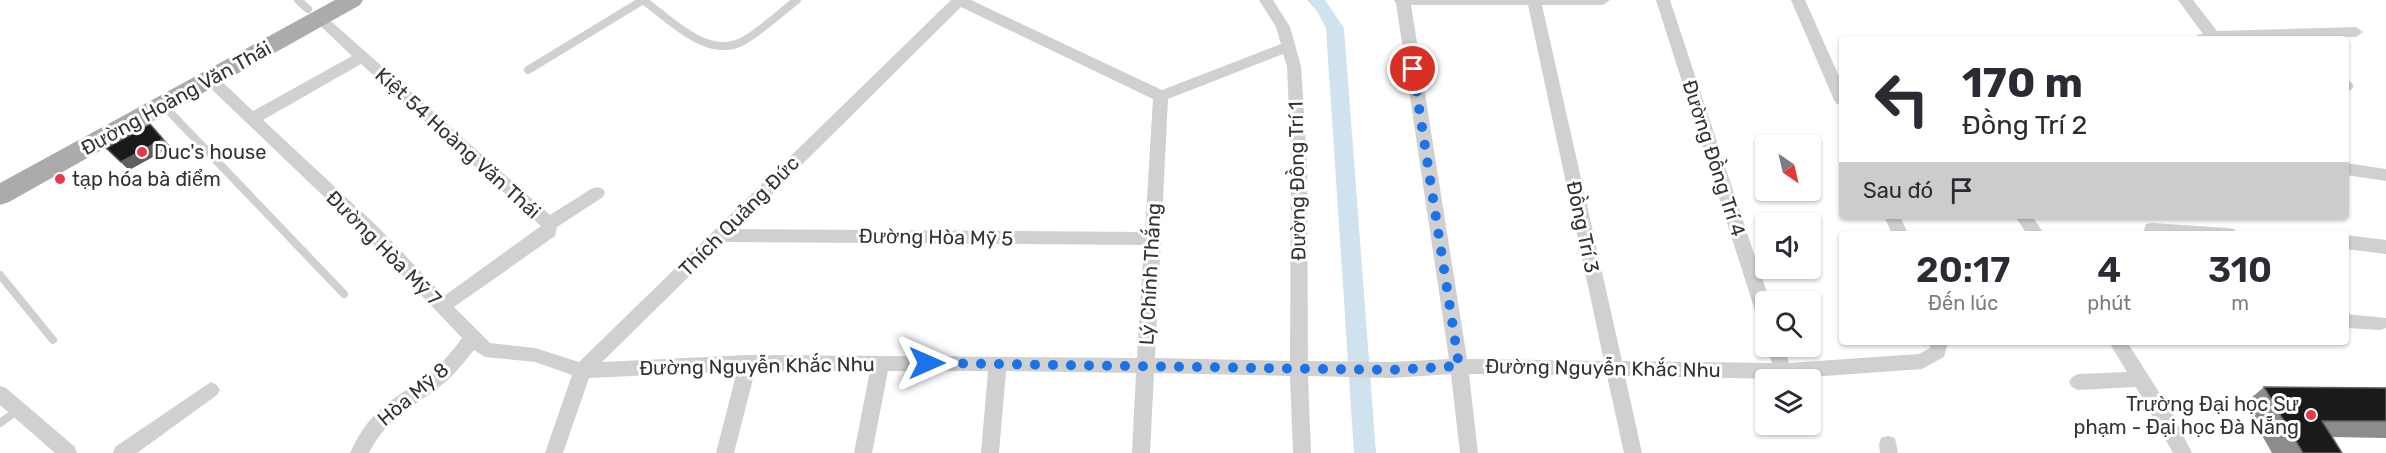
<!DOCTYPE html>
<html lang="vi">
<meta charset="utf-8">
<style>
:root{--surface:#fff;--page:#f2f2f3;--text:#2b2b33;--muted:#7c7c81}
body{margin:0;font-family:Rubik,sans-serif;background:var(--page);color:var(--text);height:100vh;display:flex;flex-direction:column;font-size:22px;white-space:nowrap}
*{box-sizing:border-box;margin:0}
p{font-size:20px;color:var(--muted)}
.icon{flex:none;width:33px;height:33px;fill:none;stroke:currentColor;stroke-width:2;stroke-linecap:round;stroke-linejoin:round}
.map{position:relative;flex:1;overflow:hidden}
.panel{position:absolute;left:1839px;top:231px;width:510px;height:114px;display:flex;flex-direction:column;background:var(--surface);border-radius:6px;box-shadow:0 2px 4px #0004}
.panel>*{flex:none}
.hud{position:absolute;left:1839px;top:36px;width:510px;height:183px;border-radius:6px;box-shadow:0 2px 4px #0004;background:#fff;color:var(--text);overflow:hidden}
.needle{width:39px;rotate:146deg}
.buttons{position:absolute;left:1755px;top:135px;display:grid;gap:12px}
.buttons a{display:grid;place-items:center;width:66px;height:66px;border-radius:6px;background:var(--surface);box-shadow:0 2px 4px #0004;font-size:30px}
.pin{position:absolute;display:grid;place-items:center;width:51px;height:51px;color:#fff;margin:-26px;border:3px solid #fff;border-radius:50%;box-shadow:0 2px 6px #0007}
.me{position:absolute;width:66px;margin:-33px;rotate:90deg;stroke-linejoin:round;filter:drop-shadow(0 0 4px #0008)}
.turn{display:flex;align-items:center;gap:21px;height:126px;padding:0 24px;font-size:27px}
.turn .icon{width:78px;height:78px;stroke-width:2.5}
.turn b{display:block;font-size:42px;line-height:51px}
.then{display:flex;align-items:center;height:57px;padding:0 24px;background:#0003;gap:12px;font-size:22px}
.eta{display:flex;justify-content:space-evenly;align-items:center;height:102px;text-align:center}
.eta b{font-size:36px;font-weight:600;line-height:42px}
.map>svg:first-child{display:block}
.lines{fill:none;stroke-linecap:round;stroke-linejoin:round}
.canal{fill:#cfe2ee;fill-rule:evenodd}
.lane{stroke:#d0d0d0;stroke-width:8}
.street{fill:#d0d0d0;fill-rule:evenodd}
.primary{fill:#ababab;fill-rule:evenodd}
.wall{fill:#8c8c8c}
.shaded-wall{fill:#5f5f5f}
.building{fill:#1a1a1a;stroke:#5f5f5f;stroke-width:1.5}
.route{stroke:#1a73e8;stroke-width:10;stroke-dasharray:0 18}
.poi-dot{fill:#e63946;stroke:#fff;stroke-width:2}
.labels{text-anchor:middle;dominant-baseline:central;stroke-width:6;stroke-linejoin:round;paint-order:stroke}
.street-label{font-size:20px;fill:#333;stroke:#fff}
.poi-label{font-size:20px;fill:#333;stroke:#fff;text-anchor:start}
</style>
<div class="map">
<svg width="2386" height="453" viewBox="0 0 2386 453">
<rect width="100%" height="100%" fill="#fff"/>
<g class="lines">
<!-- canal -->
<path class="canal" d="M1307,0H1325L1344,28L1376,453H1354L1326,28L1317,11Z"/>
<!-- lane -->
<path class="lane" d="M298,0L308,9
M643,0C670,19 709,62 745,40C763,29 780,13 797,0
M528,70L643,0
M2346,83L2349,86
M163,105L344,294
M0,275L53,340
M0,423L18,410"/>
<!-- street -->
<path class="street" d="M951,0H971L1162,90L1281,44L1276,27L1259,0H1273L1290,27L1301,66L1307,161L1308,361L1392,362L1449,359L1396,3L1394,0H1610L1603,5H1542L1622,361L1772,363L1766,346H1784L1789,363L1919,354L1930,348V342H1948L1944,357L1922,369L1783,379L1625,376L1642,453H1624L1607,376L1469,374L1478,453H1460L1451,374L1392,378L1308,376L1311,453H1293L1290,376L1154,373L1150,453H1132L1136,373L1006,371L999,453H981L988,371H888L872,453H854L870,371H755L734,453H716L737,371L589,378L563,453H545L572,375L535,362L485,357L474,350C462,365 451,379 435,390C409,409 384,422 369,453H350C373,403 396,401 435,369C445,360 454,349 462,338L366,237L205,83L203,79L205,75H215L253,111L352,56L312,18L319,13L324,15L550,215L591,189L597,187L603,189L605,193L603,197L557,227L555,236L454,307L490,343L535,348L579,362ZM1411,5H1528L1604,361L1467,359ZM961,7L1153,99L1145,232L737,229ZM1283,54L1287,66L1291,161L1290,361L1155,358L1168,99ZM361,64L541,226L444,296L378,227L263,120ZM724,242L1144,245L1137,358L748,355L602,362Z
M1656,0H1670L1770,302H1766V324L1760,322L1757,317Z
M1791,0H1805L1842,83V105L1837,104L1834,100Z
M2178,0H2193L2217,31L2356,27L2363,32L2356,37L2195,39L2197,35L2203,34Z
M2346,163L2386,169V181L2346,175Z
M1884,216H1900L1908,234H1892Z
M2015,216H2032L2044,234H2027Z
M2152,223L2228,228L2234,229L2236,234H2146L2144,229L2146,224Z
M2346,235L2386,240V254L2346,249Z
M2346,314L2386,318V328L2380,330L2346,328Z
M2109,342H2127L2171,411L2192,453H2173L2136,387L2078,390L2072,387L2069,382L2072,377L2078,374L2127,372Z
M211,382L217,385L220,390L217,395L137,453H113L115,447Z
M0,386L6,388L75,447L77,453H55L0,405Z
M1888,436L1895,438L1898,453H1880L1879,444L1881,438Z"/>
<!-- primary -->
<path class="primary" d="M335,0H363L360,5L9,202L0,205V183Z"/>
</g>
<!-- wall -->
<path class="wall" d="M150,124L171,147L129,170L106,148Z
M2264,387L2386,388V438L2332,437L2342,453H2272L2244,404Z"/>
<!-- shaded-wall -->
<path class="shaded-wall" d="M163,139L171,147L129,170L121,162Z"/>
<!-- building -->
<path class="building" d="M150,124L163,139L121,162L106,148Z
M2264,387L2386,388V421H2322L2342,453H2303Z"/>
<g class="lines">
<!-- route -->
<path class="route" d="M927,363L1392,370L1459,366L1413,69"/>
</g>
<!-- markers -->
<g class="poi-dot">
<circle cx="142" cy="152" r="6"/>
<circle cx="60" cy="179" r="6"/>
<circle cx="2311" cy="415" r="6"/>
</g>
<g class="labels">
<!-- street labels -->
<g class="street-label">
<text transform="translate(176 98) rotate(-29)">Đường Hoàng Văn Thái</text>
<text transform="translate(458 143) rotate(42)">Kiệt 54 Hoàng Văn Thái</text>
<text transform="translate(1714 158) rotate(72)">Đường Đồng Trí 4</text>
<text transform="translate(1297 181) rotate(-91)">Đường Đồng Trí 1</text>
<text transform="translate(739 216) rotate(-45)">Thích Quảng Đức</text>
<text transform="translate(1583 227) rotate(78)">Đồng Trí 3</text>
<text transform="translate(936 237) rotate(1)">Đường Hòa Mỹ 5</text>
<text transform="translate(384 248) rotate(45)">Đường Hòa Mỹ 7</text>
<text transform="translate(1150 274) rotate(-87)">Lý Chính Thắng</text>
<text transform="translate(757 366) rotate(-1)">Đường Nguyễn Khắc Nhu</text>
<text transform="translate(1603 368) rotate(1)">Đường Nguyễn Khắc Nhu</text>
<text transform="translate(413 394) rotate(-40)">Hòa Mỹ 8</text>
</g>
<!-- poi labels -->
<g class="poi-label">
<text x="154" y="152">Duc's house</text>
<text x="72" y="179">tạp hóa bà điểm</text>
<text x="2299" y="404" text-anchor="end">Trường Đại học Sư<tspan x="2299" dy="23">phạm - Đại học Đà Nẵng</tspan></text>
</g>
</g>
</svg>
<div class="buttons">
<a><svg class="needle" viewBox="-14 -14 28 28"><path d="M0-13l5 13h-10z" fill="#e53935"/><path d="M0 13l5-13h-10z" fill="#7c7c81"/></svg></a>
<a><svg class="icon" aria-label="sound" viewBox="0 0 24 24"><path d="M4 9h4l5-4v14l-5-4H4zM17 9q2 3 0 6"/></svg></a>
<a><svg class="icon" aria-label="search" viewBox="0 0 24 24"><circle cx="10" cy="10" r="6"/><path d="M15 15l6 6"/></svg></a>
<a><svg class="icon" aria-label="layers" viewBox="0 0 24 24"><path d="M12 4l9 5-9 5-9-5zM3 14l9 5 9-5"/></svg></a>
</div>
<div class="pin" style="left:1413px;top:69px;background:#d93025"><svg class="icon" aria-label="arrive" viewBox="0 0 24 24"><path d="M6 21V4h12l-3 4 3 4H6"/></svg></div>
<svg class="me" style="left:927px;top:363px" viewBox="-20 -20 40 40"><path d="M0-17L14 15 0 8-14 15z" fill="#1a73e8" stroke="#fff" stroke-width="4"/></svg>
<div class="hud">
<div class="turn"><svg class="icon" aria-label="left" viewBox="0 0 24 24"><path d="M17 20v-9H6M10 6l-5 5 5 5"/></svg><div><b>170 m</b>Đồng Trí 2</div></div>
<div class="then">Sau đó<svg class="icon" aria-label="arrive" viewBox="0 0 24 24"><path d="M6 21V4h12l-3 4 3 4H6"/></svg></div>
</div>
<section class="panel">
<div class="eta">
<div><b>20:17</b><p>Đến lúc</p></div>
<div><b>4</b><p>phút</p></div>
<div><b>310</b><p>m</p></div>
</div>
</section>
</div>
